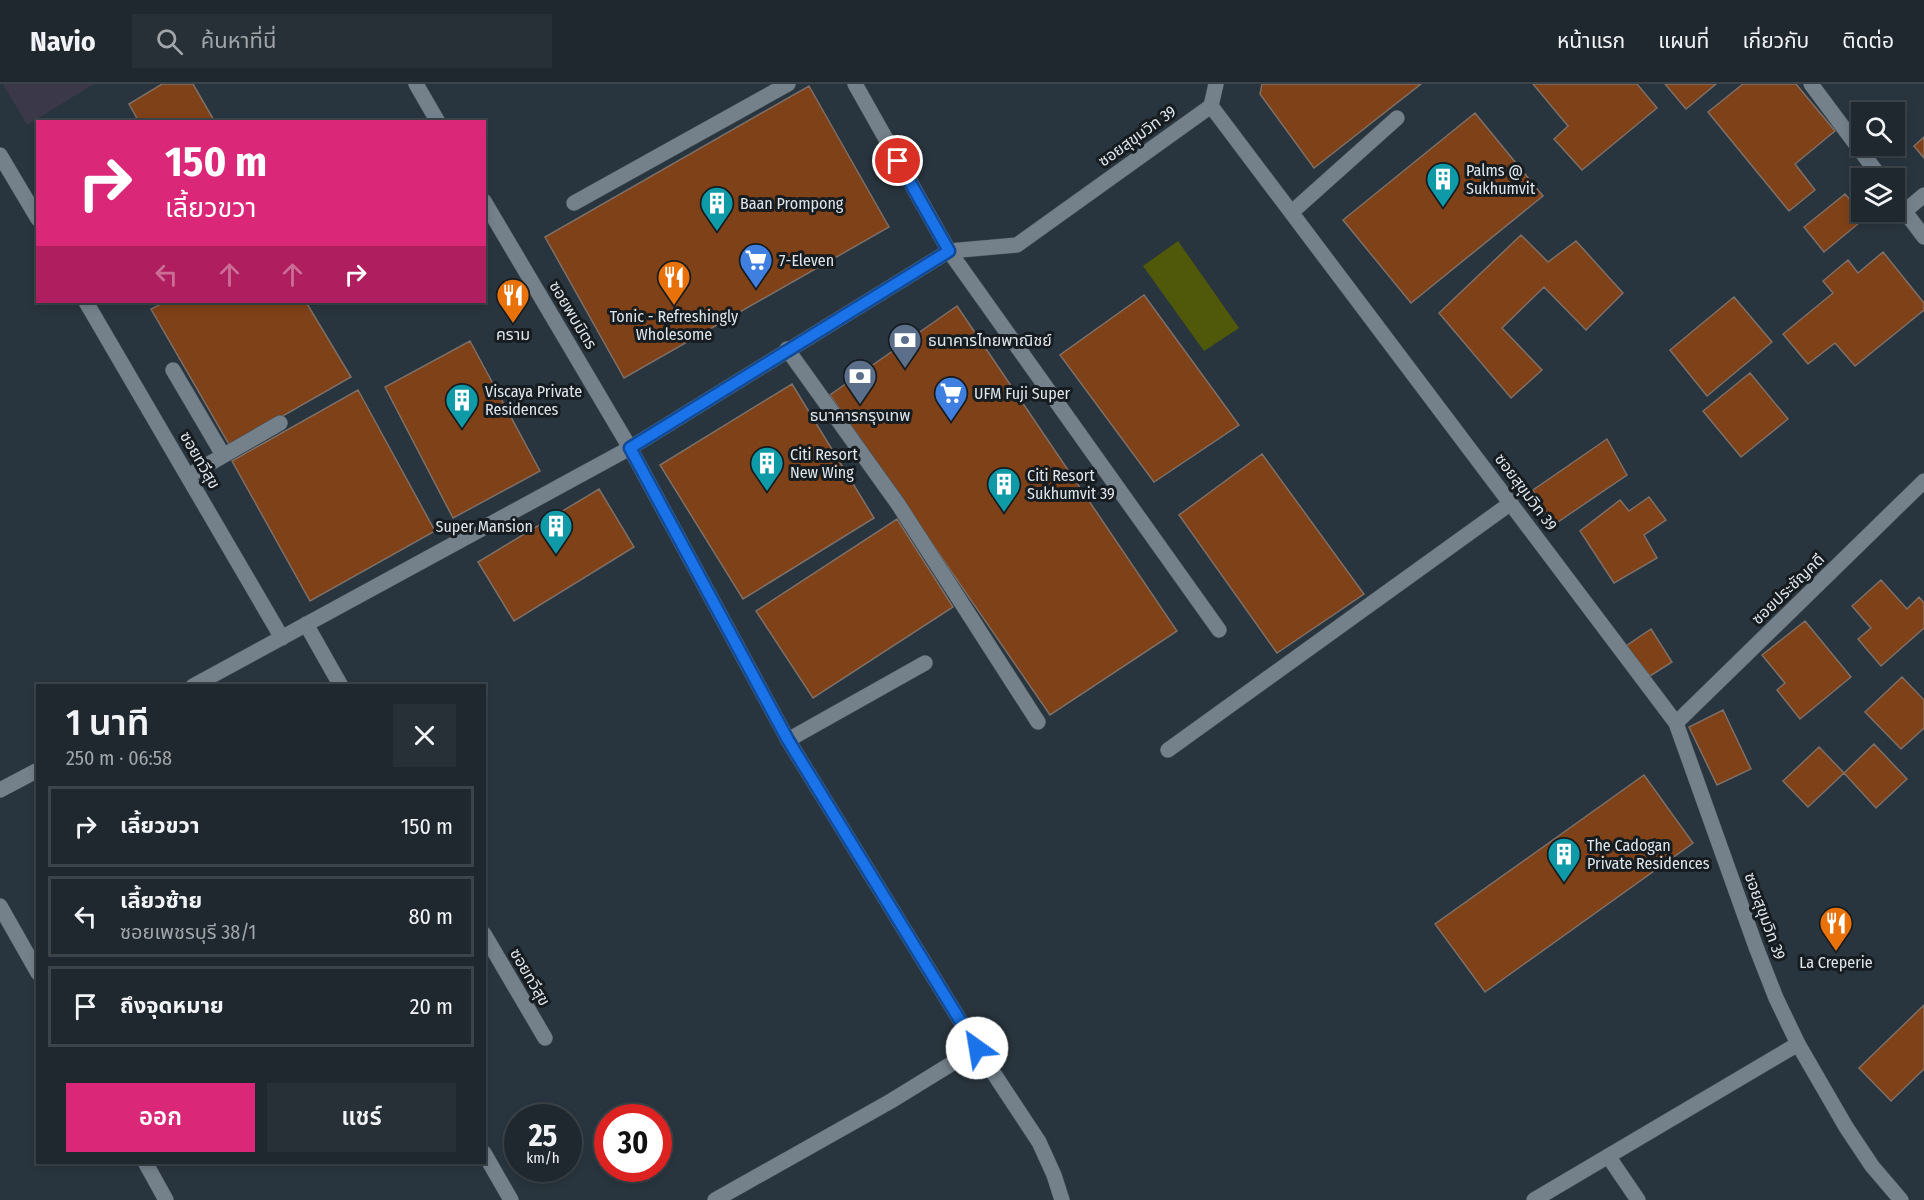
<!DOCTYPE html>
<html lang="th">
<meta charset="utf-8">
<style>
:root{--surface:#1f282e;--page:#273036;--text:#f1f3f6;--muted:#a1a6aa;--line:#3c444a;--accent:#db2777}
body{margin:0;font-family:"Fira Sans Condensed","Noto Sans Thai",sans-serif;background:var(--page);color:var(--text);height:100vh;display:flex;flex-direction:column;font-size:22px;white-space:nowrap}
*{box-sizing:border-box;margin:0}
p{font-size:20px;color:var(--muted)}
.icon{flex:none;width:33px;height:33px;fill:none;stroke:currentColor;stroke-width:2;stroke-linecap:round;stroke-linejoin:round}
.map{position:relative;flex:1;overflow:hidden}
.sheet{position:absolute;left:36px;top:600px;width:450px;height:480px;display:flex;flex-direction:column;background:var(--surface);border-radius:0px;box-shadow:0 3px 9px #0003,0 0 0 2px var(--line)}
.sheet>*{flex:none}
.top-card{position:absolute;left:36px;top:36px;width:450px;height:183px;border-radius:0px;box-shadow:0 3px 9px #0003,0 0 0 2px var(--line);background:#db2777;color:#fff;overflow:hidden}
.controls{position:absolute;left:1851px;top:18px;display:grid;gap:12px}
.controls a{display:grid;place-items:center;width:54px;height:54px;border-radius:0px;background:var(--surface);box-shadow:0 3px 9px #0003,0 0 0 2px var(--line);font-size:30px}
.speed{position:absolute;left:504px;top:1020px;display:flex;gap:12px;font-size:30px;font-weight:700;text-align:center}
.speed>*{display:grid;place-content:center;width:78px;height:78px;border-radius:50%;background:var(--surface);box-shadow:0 3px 9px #0003,0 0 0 2px var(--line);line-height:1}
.speed small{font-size:15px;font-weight:400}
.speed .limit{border:9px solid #d22;background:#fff;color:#111}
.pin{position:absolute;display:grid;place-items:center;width:51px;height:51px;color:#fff;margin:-26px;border:3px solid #fff;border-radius:50%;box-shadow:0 2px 6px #0007}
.me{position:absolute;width:66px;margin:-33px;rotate:328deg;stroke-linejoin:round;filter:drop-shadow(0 0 4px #0008)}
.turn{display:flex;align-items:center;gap:21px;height:126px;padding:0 30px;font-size:27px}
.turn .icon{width:78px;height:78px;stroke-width:2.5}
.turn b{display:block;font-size:42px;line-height:51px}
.lanes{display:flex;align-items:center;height:57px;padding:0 30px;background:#0003;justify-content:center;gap:30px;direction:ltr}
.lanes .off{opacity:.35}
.round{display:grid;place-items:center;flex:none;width:63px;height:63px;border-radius:0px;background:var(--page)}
.summary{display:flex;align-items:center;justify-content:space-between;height:102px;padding:0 30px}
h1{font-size:36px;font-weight:600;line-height:45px}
.button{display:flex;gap:12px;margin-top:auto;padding:12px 30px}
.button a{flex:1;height:69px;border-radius:0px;background:var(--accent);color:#fff;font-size:24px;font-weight:600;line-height:69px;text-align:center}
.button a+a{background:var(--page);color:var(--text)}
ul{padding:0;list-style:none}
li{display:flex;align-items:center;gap:18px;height:81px;margin:0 12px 9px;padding:0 18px;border:3px solid var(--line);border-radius:0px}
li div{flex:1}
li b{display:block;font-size:22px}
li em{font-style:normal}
header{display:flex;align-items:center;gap:36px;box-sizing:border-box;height:84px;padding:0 30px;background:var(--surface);border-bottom:2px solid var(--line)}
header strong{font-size:28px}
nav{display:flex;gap:33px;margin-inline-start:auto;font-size:21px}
.search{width:420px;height:54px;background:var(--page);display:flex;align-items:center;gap:15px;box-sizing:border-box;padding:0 21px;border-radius:0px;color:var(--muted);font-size:22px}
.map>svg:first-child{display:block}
.education{fill:#3b3849}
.green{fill:#505809}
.building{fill:#7e4118;stroke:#7e6f67;stroke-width:1.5}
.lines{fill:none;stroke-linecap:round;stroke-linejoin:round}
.service-casing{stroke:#475158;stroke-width:16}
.minor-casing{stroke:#475158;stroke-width:16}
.tertiary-casing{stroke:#475158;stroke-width:16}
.service{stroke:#74818b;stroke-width:15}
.minor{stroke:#74818b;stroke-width:15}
.tertiary{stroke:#74818b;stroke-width:15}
.route-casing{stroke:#114b97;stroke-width:15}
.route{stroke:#1a73e8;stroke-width:10}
.labels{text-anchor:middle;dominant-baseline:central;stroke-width:6;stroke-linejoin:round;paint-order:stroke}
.street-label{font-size:16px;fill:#dee6eb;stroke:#161c20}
.poi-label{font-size:16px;fill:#dee6eb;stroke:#161c20;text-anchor:start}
</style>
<header>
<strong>Navio</strong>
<div class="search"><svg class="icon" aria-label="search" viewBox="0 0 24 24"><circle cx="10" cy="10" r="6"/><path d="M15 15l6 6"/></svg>ค้นหาที่นี่</div>
<nav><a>หน้าแรก</a><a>แผนที่</a><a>เกี่ยวกับ</a><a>ติดต่อ</a></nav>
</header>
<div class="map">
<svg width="1924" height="1116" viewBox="0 0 1924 1116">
<rect width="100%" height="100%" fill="#29353e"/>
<!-- education -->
<path class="education" d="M3,0H94L27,41Z"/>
<!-- green -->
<path class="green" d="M1178,157L1239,244L1204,267L1143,182Z"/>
<!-- building -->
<path class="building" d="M162,0H193L215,38H139L129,20Z
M1262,0H1421L1314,84L1260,10Z
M1533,0H1637L1657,24L1582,86L1554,55L1568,42Z
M1665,0H1716L1686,25Z
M1743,0H1796L1835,47L1795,80L1815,106L1789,127L1708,28Z
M809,2L889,143L624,294L545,153Z
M1475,29L1543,112L1411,219L1343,136Z
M1924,53V74L1914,62Z
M1845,110L1865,134L1824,168L1804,143Z
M1521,151L1548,178L1576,157L1623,209L1586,246L1544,203L1502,244L1542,286L1511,314L1439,229Z
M1883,168L1924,219V226L1855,282L1835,259L1808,280L1783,250L1833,209L1823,197L1848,176L1858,189Z
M1144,211L1239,341L1154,398L1060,271Z
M1734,213L1772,258L1707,312L1670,266Z
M165,218H306L351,293L230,362L151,225Z
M957,222L1177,547L1050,631L830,311Z
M470,257L540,387L453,434L385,303Z
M1750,289L1788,335L1741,373L1703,327Z
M792,300L874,434L743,515L660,381Z
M358,306L435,447L310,517L232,377Z
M1607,355L1627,391L1552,442L1533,406Z
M1262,370L1364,510L1277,569L1179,431Z
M599,405L634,463L514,537L478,478Z
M1649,413L1666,436L1644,451L1657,474L1614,499L1580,447L1620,416L1629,427Z
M897,435L953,523L813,614L756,527Z
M1881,496L1907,525L1919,513L1924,519V544L1881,582L1858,555L1871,544L1852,522Z
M1805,537L1851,593L1800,635L1777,606L1785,599L1762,571Z
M1651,545L1672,578L1650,592L1626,562Z
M1902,593L1924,616V644L1901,665L1865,628Z
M1723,626L1751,685L1717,701L1689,643Z
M1874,660L1907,695L1876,724L1844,689Z
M1819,663L1844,689L1808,723L1783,697Z
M1644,691L1693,759L1485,908L1435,840Z
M1924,921V985L1891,1017L1859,984Z"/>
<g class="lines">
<defs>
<path id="service" d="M574,119L788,0
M1292,128L1397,34
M949,167L1219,546
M787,265L898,420L1038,638
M173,286L223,371
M188,392L280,339
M788,656L925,579
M1168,666L1511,419"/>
<path id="minor" d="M416,0L438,38
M1811,0L1881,94
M1211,22L1216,0
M0,71L38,135
M1894,113L1924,153
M484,117L630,364L788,656L977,964L1039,1058L1054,1091L1062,1116
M1905,127L1924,111
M86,218L282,554
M306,540L341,602
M193,602L630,364L949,167
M1676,639L1924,397
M0,706L38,686
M0,822L38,889
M484,850L545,954
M484,1069L511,1116
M1608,1072L1638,1116
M145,1078L166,1116
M715,1116L891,1017L977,964
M1534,1116L1798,960"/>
<path id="tertiary" d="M855,0L949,167L1017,161L1211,22L1676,639L1756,863L1776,914L1798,960L1846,1043L1872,1082L1901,1116"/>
</defs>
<!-- service casing -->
<use href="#service" class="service-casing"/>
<!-- minor casing -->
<use href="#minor" class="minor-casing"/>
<!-- tertiary casing -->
<use href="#tertiary" class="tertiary-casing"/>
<!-- service -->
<use href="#service" class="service"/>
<!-- minor -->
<use href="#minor" class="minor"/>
<!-- tertiary -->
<use href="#tertiary" class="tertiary"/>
</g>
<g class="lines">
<defs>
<path id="route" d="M898,77L949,167L630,364L788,656L977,964"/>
</defs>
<!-- route casing -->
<use href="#route" class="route-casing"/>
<!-- route -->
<use href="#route" class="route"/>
</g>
<!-- icons -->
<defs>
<symbol id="building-pin" viewBox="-11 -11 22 30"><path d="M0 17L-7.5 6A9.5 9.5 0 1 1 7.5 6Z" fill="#0f9aa8" stroke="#161c20"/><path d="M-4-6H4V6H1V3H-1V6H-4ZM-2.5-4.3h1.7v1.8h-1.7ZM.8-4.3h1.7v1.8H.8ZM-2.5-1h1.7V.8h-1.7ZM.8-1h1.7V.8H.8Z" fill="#fff"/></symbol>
<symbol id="supermarket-pin" viewBox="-11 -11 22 30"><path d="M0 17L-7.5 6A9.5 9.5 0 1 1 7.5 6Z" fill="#3f7fe0" stroke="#161c20"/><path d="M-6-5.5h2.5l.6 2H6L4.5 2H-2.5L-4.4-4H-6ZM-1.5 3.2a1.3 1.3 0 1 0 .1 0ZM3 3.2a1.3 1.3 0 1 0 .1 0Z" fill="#fff"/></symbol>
<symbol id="restaurant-pin" viewBox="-11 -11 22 30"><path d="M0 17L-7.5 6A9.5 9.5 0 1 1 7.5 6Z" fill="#e8710a" stroke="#161c20"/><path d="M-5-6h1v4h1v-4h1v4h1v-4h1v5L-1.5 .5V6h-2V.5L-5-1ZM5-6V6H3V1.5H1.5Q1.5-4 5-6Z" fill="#fff"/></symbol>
<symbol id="bank-pin" viewBox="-11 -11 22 30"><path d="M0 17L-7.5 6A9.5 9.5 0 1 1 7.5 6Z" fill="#5c6f8a" stroke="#161c20"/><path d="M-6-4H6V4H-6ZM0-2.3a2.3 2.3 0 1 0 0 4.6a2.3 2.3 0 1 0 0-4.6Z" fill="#fff"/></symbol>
</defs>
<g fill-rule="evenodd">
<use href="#building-pin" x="1424" y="76" width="38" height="52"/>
<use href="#building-pin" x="698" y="100" width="38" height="52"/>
<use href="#supermarket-pin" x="737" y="157" width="38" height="52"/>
<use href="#restaurant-pin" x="655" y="174" width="38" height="52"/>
<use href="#restaurant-pin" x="494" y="192" width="38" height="52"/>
<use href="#bank-pin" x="886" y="237" width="38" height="52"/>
<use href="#bank-pin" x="841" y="273" width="38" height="52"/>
<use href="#supermarket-pin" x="932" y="290" width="38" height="52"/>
<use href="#building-pin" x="443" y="297" width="38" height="52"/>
<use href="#building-pin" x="748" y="360" width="38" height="52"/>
<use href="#building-pin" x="985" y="381" width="38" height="52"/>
<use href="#building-pin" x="537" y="423" width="38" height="52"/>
<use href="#building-pin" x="1545" y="751" width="38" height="52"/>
<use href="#restaurant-pin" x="1817" y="820" width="38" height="52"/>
</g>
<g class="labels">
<!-- street labels -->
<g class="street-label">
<text transform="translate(1137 52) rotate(-36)">ซอยสุขุมวิท 39</text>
<text transform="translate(573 231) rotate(59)">ซอยพบมิตร</text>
<text transform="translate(200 376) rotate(60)">ซอยทวีสุข</text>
<text transform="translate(1526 408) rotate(53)">ซอยสุขุมวิท 39</text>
<text transform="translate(1788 505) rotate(-44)">ซอยประชัญคดี</text>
<text transform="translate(1765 832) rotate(70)">ซอยสุขุมวิท 39</text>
<text transform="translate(530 893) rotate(60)">ซอยทวีสุข</text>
</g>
<!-- poi labels -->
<g class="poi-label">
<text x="1466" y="86">Palms @<tspan x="1466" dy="18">Sukhumvit</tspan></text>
<text x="740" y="119">Baan Prompong</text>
<text x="779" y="176">7-Eleven</text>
<text x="674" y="232" text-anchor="middle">Tonic - Refreshingly<tspan x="674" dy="18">Wholesome</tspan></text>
<text x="513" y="250" text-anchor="middle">คราม</text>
<text x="928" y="256">ธนาคารไทยพาณิชย์</text>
<text x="485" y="307">Viscaya Private<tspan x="485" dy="18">Residences</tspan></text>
<text x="974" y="309">UFM Fuji Super</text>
<text x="860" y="331" text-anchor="middle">ธนาคารกรุงเทพ</text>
<text x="790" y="370">Citi Resort<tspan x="790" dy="18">New Wing</tspan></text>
<text x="1027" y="391">Citi Resort<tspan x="1027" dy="18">Sukhumvit 39</tspan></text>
<text x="533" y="442" text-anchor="end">Super Mansion</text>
<text x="1587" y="761">The Cadogan<tspan x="1587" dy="18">Private Residences</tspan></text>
<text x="1836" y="878" text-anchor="middle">La Creperie</text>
</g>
</g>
</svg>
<div class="controls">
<a><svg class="icon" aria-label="search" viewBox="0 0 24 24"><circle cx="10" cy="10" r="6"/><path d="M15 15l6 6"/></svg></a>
<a><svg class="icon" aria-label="layers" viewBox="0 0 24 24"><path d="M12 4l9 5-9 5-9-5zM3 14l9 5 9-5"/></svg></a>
</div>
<div class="speed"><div>25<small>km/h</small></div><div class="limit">30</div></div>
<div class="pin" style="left:898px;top:77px;background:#d93025"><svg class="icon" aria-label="arrive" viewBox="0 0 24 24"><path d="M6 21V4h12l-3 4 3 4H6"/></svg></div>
<svg class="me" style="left:977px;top:964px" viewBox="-20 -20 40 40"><circle r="19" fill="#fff"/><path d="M0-13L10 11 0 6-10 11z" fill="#1a73e8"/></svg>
<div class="top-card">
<div class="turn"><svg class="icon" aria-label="right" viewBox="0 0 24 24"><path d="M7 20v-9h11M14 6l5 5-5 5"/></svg><div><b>150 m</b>เลี้ยวขวา</div></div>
<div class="lanes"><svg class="icon off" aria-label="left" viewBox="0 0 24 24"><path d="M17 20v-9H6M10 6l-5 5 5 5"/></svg><svg class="icon off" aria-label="ahead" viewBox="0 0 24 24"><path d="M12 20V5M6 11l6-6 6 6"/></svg><svg class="icon off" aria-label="ahead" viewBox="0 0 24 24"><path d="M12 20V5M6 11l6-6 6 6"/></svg><svg class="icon" aria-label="right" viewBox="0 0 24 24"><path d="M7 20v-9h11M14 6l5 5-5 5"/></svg></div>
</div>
<section class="sheet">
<div class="summary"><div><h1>1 นาที</h1><p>250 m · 06:58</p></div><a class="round"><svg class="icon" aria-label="close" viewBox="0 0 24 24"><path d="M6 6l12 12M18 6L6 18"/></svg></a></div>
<ul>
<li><svg class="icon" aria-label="right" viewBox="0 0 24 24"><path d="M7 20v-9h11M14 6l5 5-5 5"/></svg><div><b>เลี้ยวขวา</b></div><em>150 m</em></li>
<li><svg class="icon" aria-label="left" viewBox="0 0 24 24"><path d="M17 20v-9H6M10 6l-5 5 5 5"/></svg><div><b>เลี้ยวซ้าย</b><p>ซอยเพชรบุรี 38/1</p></div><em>80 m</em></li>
<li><svg class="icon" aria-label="arrive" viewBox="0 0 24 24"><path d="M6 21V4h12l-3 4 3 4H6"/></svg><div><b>ถึงจุดหมาย</b></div><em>20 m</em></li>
</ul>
<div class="button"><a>ออก</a><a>แชร์</a></div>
</section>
</div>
